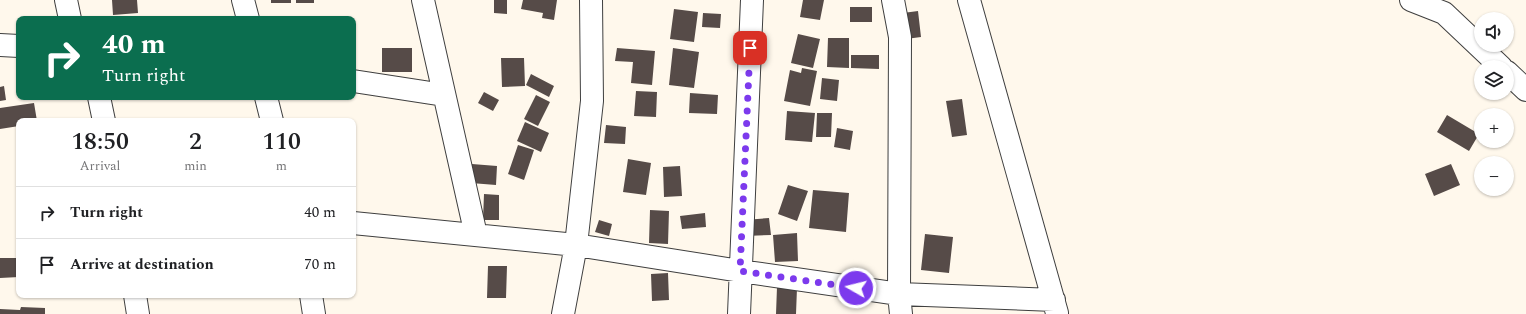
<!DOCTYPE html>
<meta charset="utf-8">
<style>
:root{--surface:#fff;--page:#f6f6f6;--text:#202124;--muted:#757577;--line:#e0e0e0}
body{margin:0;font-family:Spectral,serif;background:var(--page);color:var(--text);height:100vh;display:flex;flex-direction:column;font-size:15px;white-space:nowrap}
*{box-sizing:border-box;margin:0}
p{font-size:13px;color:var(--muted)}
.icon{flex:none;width:22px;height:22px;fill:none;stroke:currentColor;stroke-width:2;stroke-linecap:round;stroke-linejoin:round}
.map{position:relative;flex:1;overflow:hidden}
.side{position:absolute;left:16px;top:118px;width:340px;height:180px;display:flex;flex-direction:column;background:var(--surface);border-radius:8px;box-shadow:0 1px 3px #0004}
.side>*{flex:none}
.hud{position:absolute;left:16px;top:16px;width:340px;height:84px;border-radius:8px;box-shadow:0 1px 3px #0004;background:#0b6e4f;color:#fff;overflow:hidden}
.tools{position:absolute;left:1474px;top:12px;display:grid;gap:8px}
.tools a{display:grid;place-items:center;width:40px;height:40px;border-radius:50%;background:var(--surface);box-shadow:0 1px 3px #0004;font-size:20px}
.pin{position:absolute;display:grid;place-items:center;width:34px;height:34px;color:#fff;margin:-17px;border-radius:8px;box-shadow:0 2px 6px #0006}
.me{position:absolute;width:44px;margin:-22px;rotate:278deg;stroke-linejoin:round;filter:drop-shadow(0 0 3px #0008)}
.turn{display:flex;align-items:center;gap:14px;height:84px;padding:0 20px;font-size:18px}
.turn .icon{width:52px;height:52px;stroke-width:2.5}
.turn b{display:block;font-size:28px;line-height:34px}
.eta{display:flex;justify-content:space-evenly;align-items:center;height:68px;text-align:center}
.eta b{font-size:24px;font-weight:600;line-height:28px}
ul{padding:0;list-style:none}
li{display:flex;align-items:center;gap:12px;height:52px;padding:0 20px;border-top:1px solid var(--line)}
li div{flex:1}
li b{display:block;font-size:15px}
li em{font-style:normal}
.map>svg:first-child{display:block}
.building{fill:#564b48}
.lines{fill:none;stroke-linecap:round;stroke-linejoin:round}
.street-casing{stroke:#3f3f3f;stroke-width:24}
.street{stroke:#fff;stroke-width:22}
.route{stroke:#7c3aed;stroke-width:7;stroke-dasharray:0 12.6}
</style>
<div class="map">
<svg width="1526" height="314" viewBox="0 0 1526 314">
<rect width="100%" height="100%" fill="#fff8ec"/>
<!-- building -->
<path class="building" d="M112,0H137L138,13L113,15Z
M271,0H291V3H271Z
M296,0H314V3H296Z
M494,0H507V14L494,13Z
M523,0H557L554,20L542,18L543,13L521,9Z
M803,0H824L820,20L800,17Z
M850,7H872V22H850Z
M674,9L698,12L694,42L670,39Z
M918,11L921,37L906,39L903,13Z
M703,13L721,14L720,28L702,27Z
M268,17H301V19H268Z
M798,34L820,39L813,68L791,63Z
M828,38H849V68L827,67Z
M382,48H412V72H382Z
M617,48L655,51L652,85L631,83L633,62L615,61Z
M673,48L699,52L694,88L669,85Z
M851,55H879V69L851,68Z
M501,58H524L525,86L502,87Z
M802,68L817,71L810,106L784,101L790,70L801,73Z
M531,74L554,86L549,97L526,85Z
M822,78L839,80L837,101L820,99Z
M4,86L6,100L0,101V87Z
M636,91L657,92L656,117L634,116Z
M484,92L499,100L493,111L478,103Z
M690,93L718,95L717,114L689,113Z
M536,95L550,102L538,126L524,119Z
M962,99L967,135L952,137L946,101Z
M34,103L37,121H19V126L0,129V108Z
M787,111L815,113L812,142L785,140Z
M817,113H832L831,137H816Z
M1447,115L1479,134L1469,151L1437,132Z
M525,122L549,133L541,152L517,141Z
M606,125L626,127L625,144L604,143Z
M837,128L853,131L850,150L834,147Z
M518,145L534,150L524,180L508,174Z
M628,159L651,163L646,195L623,192Z
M472,164L497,166L496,185L471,183Z
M1451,164L1460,185L1434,196L1425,174Z
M680,166L682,196L664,197L663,167Z
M788,185L808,191L797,221L778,214Z
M813,190L849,193L846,232L809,228Z
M484,194L499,195V220H483Z
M650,210L669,211L668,244L649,243Z
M705,213L706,227L682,229L680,216Z
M769,218L771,235L745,236L744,220Z
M599,220L612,224L609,236L595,232Z
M797,233L798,261L775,262L773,235Z
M925,234L953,237L949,273L921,270Z
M0,258H19V277L0,278Z
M488,266H507L506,298H487Z
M668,273L669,300L652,301L651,274Z
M777,287L797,288L796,314H776Z
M21,307L45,308V314H0V309L20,310Z"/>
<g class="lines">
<defs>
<path id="street" d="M66,0L70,19
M243,0L248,19
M423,0L476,235
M893,0L900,37L899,294L901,314
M969,0L1057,313
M1411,0L1444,13L1501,67
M0,45L19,46
M1507,72L1526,90
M353,81L444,95
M99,97L104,121
M266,97L272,121
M353,223L576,245L740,271L899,294L1054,300
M135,295L138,314
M311,295L314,314
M563,314L576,245L592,101L591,0
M739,314L752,0"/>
</defs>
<!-- street casing -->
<use href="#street" class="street-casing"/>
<!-- street -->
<use href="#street" class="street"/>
</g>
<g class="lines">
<!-- route -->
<path class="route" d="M750,48L740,271L856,288"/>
</g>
</svg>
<div class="tools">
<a><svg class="icon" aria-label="sound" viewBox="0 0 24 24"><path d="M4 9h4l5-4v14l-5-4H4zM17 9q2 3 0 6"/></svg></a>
<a><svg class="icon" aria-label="layers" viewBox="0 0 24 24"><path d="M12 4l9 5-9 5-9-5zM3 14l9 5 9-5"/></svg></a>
<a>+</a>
<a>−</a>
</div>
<div class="pin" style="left:750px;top:48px;background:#d93025"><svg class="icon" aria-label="arrive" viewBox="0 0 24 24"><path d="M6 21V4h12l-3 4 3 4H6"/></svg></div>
<svg class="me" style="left:856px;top:288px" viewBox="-20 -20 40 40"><circle r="17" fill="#7c3aed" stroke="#fff" stroke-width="3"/><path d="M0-11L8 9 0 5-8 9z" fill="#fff"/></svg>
<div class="hud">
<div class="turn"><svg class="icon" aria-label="right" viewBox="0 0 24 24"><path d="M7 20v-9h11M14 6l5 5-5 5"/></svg><div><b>40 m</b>Turn right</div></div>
</div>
<section class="side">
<div class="eta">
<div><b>18:50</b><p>Arrival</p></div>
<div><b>2</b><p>min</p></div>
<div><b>110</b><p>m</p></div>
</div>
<ul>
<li><svg class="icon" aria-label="right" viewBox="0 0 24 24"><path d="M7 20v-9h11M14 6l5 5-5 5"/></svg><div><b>Turn right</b></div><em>40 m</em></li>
<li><svg class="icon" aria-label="arrive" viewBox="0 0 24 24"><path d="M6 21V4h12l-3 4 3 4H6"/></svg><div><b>Arrive at destination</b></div><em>70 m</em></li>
</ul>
</section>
</div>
